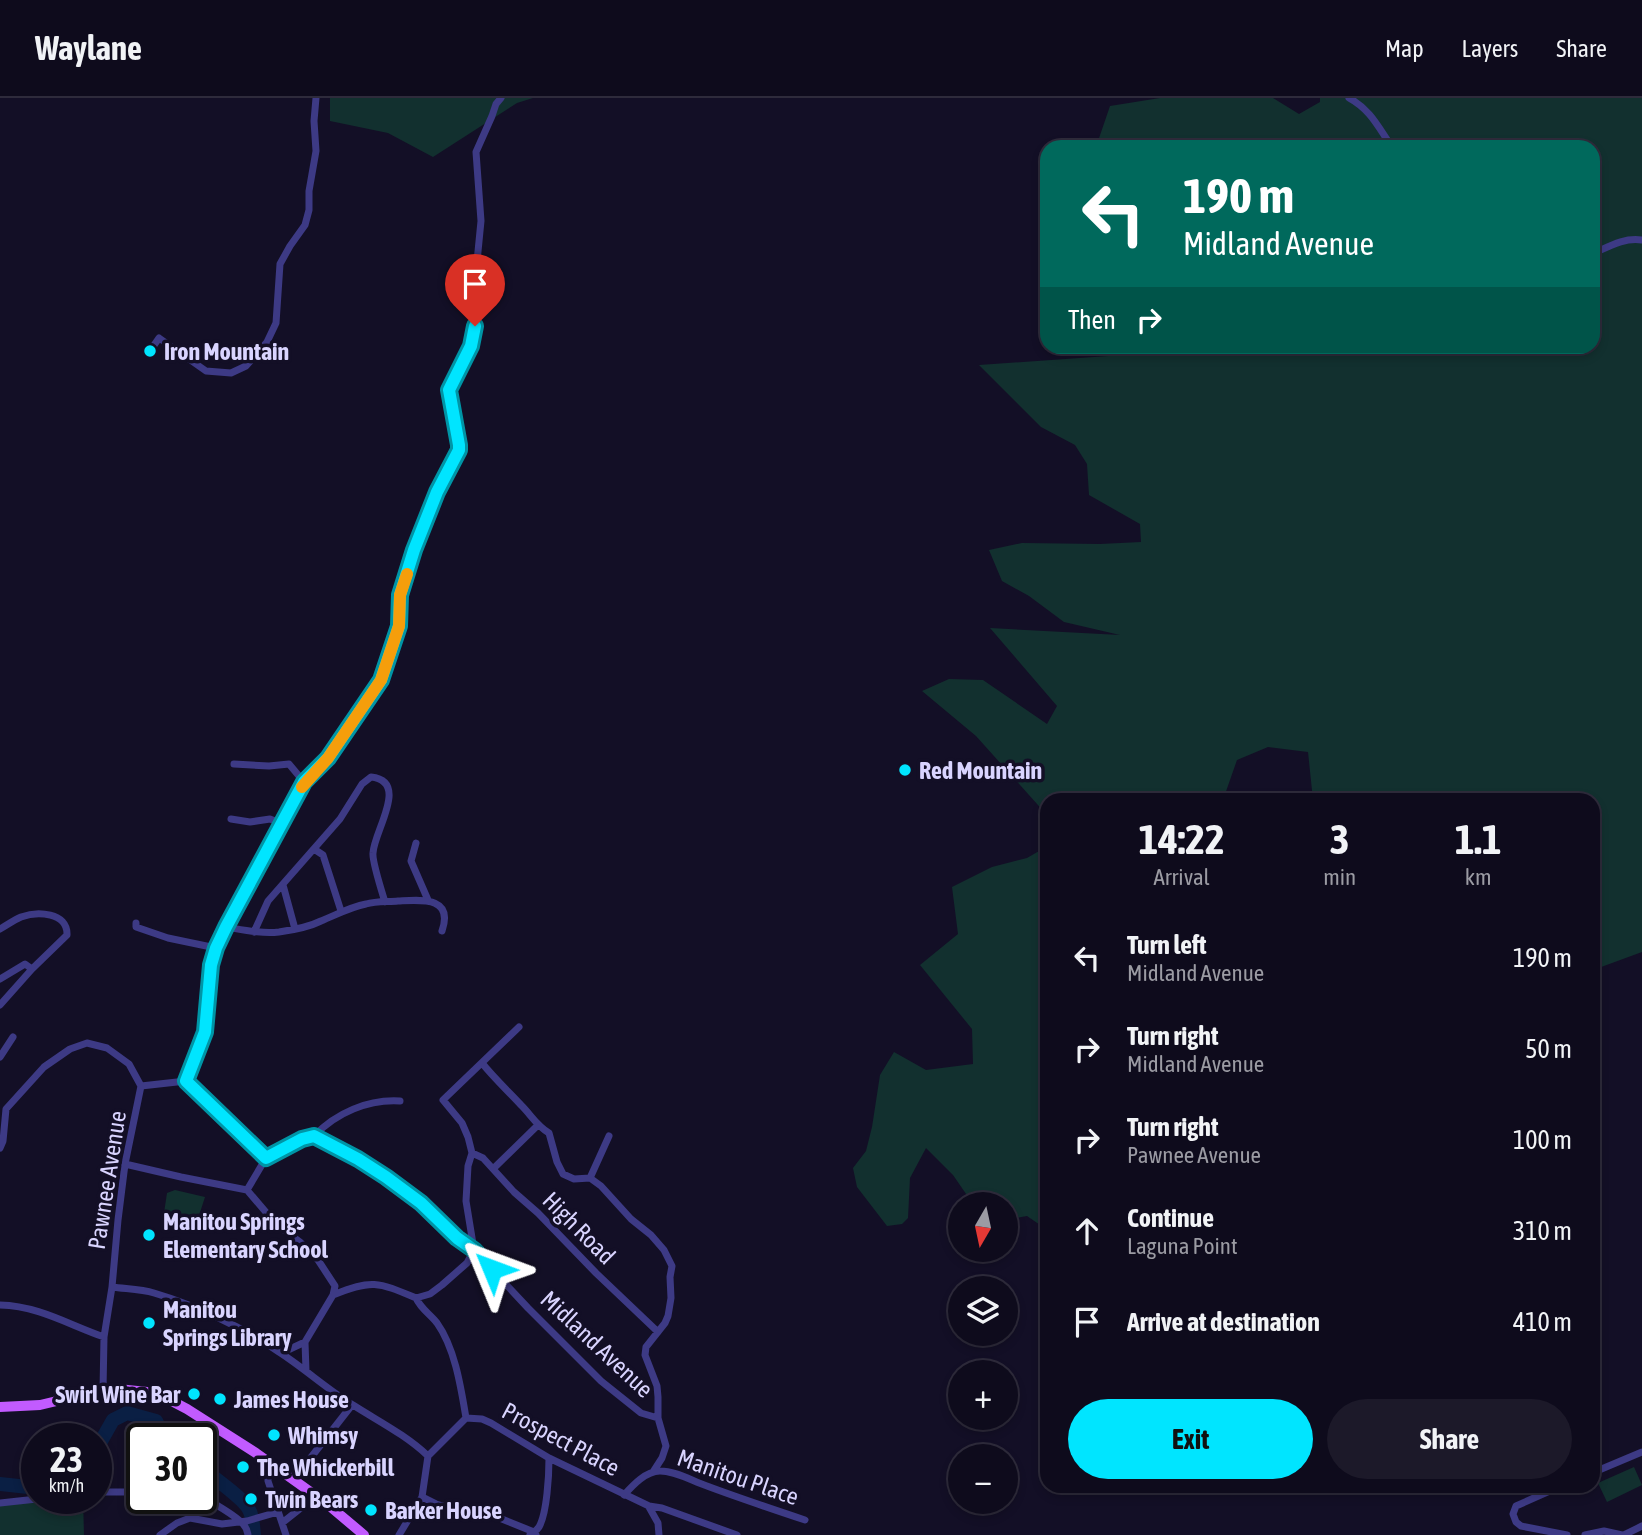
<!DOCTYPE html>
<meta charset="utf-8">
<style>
:root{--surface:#0e0b1c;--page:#1c1929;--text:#f1f3f6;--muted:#9b9ba3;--line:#2e2b3b;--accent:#00e5ff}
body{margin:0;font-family:"Asap Condensed",sans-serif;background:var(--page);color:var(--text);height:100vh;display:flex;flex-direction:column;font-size:26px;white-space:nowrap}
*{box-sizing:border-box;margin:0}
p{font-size:23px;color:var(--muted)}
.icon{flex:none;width:38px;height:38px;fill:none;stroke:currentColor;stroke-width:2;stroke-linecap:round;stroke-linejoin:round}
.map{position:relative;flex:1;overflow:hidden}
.sheet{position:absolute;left:1040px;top:695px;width:560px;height:700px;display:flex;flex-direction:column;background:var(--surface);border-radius:21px;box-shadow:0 4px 10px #0003,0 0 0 2px var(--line)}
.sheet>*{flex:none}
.hud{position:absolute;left:1040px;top:42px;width:560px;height:214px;border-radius:21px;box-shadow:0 4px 10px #0003,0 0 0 2px var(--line);background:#00695c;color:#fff;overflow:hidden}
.needle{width:46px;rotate:189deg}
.controls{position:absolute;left:948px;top:1094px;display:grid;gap:14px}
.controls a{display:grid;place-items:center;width:70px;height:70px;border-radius:50%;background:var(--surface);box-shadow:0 4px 10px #0003,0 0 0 2px var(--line);font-size:35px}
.speed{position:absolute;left:21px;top:1325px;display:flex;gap:14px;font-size:35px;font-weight:700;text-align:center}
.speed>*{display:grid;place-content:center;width:91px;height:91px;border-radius:50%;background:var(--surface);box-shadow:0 4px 10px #0003,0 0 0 2px var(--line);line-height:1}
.speed small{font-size:18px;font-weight:400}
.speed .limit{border:4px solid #111;border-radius:10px;background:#fff;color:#111}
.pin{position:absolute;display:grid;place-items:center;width:60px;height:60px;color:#fff;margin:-72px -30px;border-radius:50% 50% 50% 0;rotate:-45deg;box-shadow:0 0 7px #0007}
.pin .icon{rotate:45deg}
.me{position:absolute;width:77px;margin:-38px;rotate:314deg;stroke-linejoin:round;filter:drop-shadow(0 0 5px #0008)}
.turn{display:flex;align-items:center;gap:24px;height:147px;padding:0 28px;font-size:32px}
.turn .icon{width:91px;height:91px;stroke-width:2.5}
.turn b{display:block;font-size:49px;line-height:60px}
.then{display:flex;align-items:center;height:66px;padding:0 28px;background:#0003;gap:14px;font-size:26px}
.eta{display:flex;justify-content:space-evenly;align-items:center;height:119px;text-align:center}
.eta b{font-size:42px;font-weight:700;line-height:49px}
.cta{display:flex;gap:14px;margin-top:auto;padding:14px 28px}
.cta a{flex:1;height:80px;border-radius:42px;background:var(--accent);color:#111;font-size:28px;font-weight:700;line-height:80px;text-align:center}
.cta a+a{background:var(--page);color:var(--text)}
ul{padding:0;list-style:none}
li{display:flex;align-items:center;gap:21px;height:91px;padding:0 28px}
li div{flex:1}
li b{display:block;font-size:26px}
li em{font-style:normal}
header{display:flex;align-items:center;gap:42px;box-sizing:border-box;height:98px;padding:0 35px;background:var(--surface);border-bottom:2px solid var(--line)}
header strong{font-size:33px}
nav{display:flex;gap:38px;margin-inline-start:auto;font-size:24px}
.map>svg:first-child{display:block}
.green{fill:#12302f}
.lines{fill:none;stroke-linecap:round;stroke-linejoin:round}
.river{stroke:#0a1f44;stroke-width:14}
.minor{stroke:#3d3a85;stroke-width:7}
.major{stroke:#c25bff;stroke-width:10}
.route-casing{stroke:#0095a6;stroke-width:18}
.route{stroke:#00e5ff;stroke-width:12}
.slow{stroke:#f59e0b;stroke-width:12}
.poi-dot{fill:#00e5ff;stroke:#130f26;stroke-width:2.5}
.labels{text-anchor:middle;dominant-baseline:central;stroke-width:7;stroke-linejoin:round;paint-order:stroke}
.poi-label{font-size:24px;font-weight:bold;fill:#d9d4ff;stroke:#130f26;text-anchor:start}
.street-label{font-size:24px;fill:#d9d4ff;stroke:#130f26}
</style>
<header>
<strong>Waylane</strong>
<nav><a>Map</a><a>Layers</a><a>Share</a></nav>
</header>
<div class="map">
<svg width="1642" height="1437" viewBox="0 0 1642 1437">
<rect width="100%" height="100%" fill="#130f26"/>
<!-- green -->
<path class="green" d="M330,0H533L517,5L433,59L388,35L330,23Z
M1160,0H1273L1299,16L1320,4V0H1642V854L1593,872L1592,702H1313L1308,654L1268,649L1237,662L1223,702H1046V716L976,638L922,593L949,581L983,582L1047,626L1057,608L990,530L1120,537L1064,524L1029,498L1002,483L989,452L1022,445L1100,446L1141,444L1140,426L1089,397L1087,366L1075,347L1041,329L979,267L1108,258L1107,248H1592V49H1096L1110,8Z
M1046,744V1131L1027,1118L1006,1122V1106H973L953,1077L926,1050L910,1080L908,1120L902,1126L887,1128L857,1089L853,1070L866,1053L872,1029L880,977L894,954L926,972L973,966L972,931L920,867L958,836L952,789L992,769L1027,760L1046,749Z
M175,1092L205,1099L194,1133L161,1121L164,1115L167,1095Z
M1634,1369L1642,1387L1607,1404L1598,1385Z
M46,1400H83L84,1437H0V1405Z"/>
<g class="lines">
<!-- river -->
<path class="river" d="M96,1352L113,1322L127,1315L156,1323L159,1329L170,1340
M201,1369C212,1379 242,1399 248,1410C253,1417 253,1428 254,1437
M0,1386L37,1390"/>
<!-- minor -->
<path class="minor" d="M1349,0C1371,12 1378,29 1392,49
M1592,156C1608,149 1624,139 1642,142
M150,253L159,240L206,273L231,275L246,268L267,244L276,225L280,166L290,148L305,127L309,112V93L316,53L314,23L316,0
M234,666L269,668L289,666L304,684
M231,721L250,724L270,721L283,726
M416,745L411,763L428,802
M314,751L323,757L341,813
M283,787L295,831
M136,825V829L168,840L216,850
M226,829C244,832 262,836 279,834C293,832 309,829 321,823C336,817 350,809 366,806C376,803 388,804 398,803C421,802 454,798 442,833
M0,831C7,827 14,822 21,819C37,813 68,814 67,837L32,871L0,907
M254,834L268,803L340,721L362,686L371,679C410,683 374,733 373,755C372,763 382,794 385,804
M0,881L25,866L32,871
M0,959L13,939
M482,965C494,980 508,993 521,1007C532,1018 536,1027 549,1035L557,1064L563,1076L574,1081L590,1080L601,1088L631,1121L651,1137L664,1152L672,1168L670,1179L671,1200L668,1218L665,1225L646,1249L645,1257L657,1288L658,1299V1320L666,1348L662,1360L653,1374
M186,983L266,1060
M141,988L186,983L205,934L211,867L216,850L226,829L304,684L328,660L381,582L399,528L400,497L414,452L437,394L459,352V347L449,292L471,248L475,228L474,194L481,123L476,54L492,18L496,6L501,0
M314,1038C336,1015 368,1001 400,1003
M0,1050L3,1043L6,1011L44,969L70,951L87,945L107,950L129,966L141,988
M472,1055L483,1060L514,1094L538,1115L596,1175L658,1234
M266,1060L302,1041L314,1038L358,1061L386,1079L420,1105L457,1140L474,1152L528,1210L601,1283L641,1315L658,1320
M125,1066L181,1079L247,1092L276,1126L300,1144L318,1162L335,1188L333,1197C372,1181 378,1184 416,1200C421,1211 430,1216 437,1225C455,1250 461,1290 466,1320
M494,1070L537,1028
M590,1080L609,1038
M247,1092L266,1060
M112,1189C126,1191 141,1191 154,1195C195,1207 244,1230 279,1254C304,1270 328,1292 353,1307C378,1323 406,1337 428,1358
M416,1200L430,1196L442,1187L467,1165L474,1152L466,1103L468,1068L472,1055L468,1039L462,1025L443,1002L519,929
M0,1207C39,1208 69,1227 104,1239
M279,1253L290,1251L305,1244
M306,1273L305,1244L333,1197
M103,1292L104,1239L112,1189L118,1122L125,1066L141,988
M466,1320L482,1321L491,1325L549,1360L649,1408L662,1410L737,1437
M273,1367L268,1376V1383L286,1437
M1592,1375L1642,1354
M294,1381L352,1307
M1561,1388L1516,1408L1513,1416L1516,1424L1521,1428L1567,1437
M96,1394H142
M624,1397C633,1387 646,1373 660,1373C676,1373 692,1383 707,1388C739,1400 772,1411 805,1422
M201,1399C211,1403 236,1418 243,1426C247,1430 247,1432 248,1437
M422,1399L436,1406L460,1413L492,1417L534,1434L536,1437
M0,1405L46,1400
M649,1409L658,1425L659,1437
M282,1425L316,1398
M160,1437L177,1425L190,1420L222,1426L247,1423L278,1414
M399,1437L422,1399L428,1358L466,1320
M530,1437C533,1435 537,1432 539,1429C547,1415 549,1377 549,1360
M1585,1437L1604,1433L1622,1437
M1624,1437L1642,1428"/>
<!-- major -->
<path class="major" d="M0,1309L40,1307L103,1292L118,1291L147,1294L166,1300L187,1311L256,1355L326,1405L364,1437"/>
</g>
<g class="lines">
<defs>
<path id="route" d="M475,228L471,248L449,292L459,347V352L437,394L414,452L400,497L399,528L381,582L328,660L304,684L226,829L216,850L211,867L205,934L186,983L266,1060L302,1041L314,1038L358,1061L386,1079L421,1105L457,1140L474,1152L492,1171"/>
</defs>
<!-- route casing -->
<use href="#route" class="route-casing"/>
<!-- route -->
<use href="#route" class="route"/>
<!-- slow -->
<path class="slow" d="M302,689L328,660L381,582L399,528L400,497L407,476"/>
</g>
<!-- markers -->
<g class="poi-dot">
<circle cx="150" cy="253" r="7"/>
<circle cx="905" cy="672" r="7"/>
<circle cx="149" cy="1137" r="7"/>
<circle cx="149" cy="1225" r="7"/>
<circle cx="194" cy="1296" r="7"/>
<circle cx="220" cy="1301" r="7"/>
<circle cx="274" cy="1337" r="7"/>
<circle cx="243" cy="1369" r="7"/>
<circle cx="251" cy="1401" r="7"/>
<circle cx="371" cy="1412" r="7"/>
</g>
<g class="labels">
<!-- poi labels -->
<g class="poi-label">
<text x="164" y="253">Iron Mountain</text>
<text x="919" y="672">Red Mountain</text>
<text x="163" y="1123">Manitou Springs<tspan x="163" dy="28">Elementary School</tspan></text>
<text x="163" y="1211">Manitou<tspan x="163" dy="28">Springs Library</tspan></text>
<text x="180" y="1296" text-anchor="end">Swirl Wine Bar</text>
<text x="234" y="1301">James House</text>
<text x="288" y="1337">Whimsy</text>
<text x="257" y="1369">The Whickerbill</text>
<text x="265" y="1401">Twin Bears</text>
<text x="385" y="1412">Barker House</text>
</g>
<!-- street labels -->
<g class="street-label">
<text transform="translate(107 1082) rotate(-81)">Pawnee Avenue</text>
<text transform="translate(579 1130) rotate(45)">High Road</text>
<text transform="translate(597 1246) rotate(43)">Midland Avenue</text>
<text transform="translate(561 1341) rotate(28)">Prospect Place</text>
<text transform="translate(738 1379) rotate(19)">Manitou Place</text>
</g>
</g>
</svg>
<div class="controls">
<a><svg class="needle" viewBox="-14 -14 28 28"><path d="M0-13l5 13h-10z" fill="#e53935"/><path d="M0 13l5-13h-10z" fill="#9b9ba3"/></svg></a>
<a><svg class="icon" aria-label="layers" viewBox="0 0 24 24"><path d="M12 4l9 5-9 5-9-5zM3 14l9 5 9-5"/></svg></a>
<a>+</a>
<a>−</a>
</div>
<div class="speed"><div>23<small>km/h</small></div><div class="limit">30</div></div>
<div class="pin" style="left:475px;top:228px;background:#d93025"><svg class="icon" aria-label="arrive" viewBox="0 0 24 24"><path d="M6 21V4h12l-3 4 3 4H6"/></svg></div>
<svg class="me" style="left:492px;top:1171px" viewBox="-20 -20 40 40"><path d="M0-17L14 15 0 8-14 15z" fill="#00e5ff" stroke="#fff" stroke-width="4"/></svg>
<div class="hud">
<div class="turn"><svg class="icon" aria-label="left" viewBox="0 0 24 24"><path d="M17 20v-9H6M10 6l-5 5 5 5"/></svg><div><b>190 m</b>Midland Avenue</div></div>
<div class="then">Then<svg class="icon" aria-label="right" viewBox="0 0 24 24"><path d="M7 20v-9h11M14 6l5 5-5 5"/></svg></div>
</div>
<section class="sheet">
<div class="eta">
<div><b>14:22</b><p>Arrival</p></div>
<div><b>3</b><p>min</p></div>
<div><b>1.1</b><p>km</p></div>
</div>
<ul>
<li><svg class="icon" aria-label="left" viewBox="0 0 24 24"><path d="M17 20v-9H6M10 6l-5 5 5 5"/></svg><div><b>Turn left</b><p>Midland Avenue</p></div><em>190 m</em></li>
<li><svg class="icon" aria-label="right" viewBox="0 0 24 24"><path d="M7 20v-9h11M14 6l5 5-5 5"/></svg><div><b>Turn right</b><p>Midland Avenue</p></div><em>50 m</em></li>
<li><svg class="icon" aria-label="right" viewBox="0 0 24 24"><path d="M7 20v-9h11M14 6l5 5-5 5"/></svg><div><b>Turn right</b><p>Pawnee Avenue</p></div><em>100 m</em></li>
<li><svg class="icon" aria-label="ahead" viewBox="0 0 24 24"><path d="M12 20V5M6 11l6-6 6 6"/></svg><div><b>Continue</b><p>Laguna Point</p></div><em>310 m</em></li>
<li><svg class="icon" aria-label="arrive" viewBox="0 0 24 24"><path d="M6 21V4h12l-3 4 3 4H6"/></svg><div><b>Arrive at destination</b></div><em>410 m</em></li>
</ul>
<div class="cta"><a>Exit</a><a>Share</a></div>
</section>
</div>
